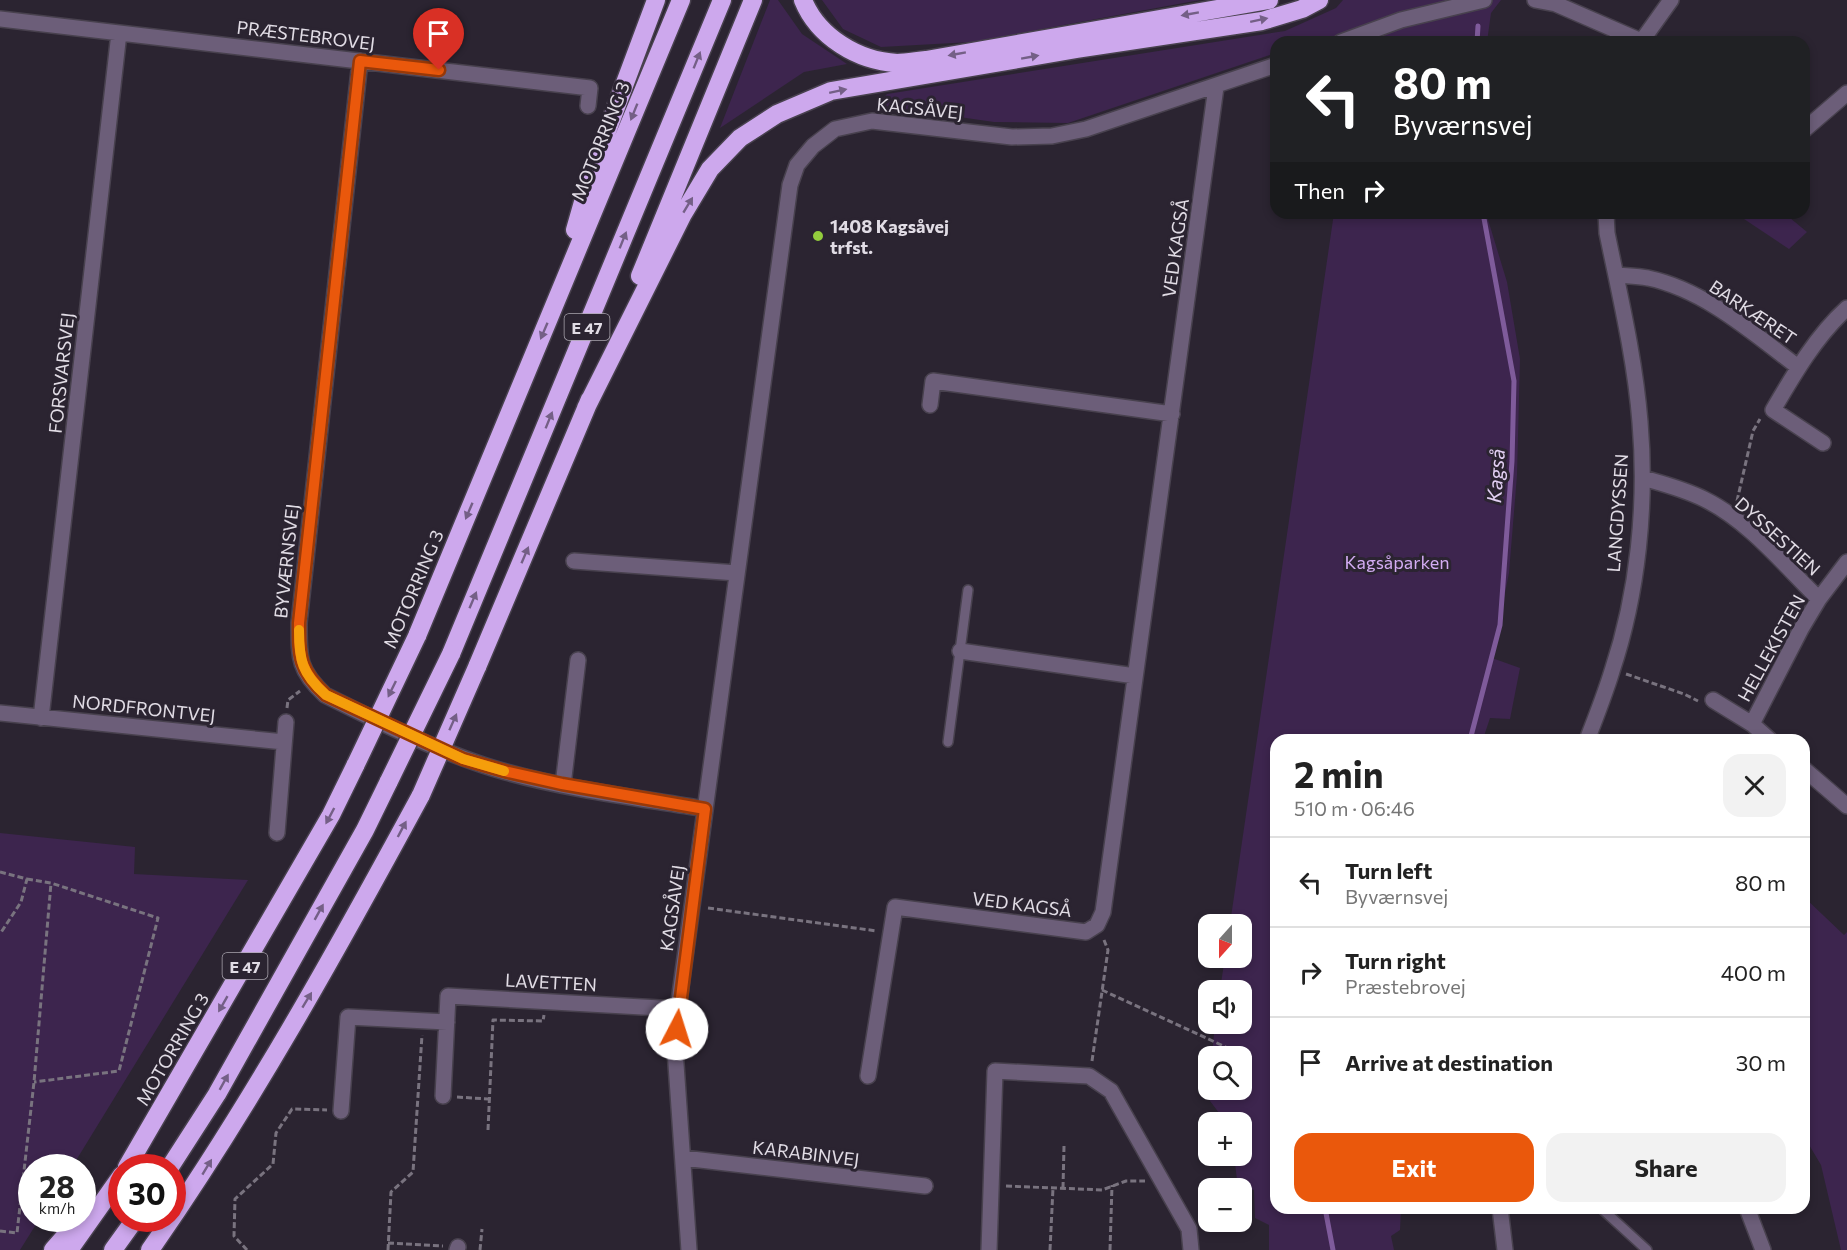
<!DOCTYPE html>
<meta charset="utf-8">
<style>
:root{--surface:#fff;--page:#f2f2f2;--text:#222;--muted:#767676;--line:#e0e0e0;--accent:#ea580c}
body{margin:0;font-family:Commissioner,sans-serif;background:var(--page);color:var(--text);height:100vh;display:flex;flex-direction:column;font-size:22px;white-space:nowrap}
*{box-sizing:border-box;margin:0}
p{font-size:20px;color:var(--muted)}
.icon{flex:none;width:33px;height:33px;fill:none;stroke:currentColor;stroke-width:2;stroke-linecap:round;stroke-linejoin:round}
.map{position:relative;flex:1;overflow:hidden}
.panel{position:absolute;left:1270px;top:734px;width:540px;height:480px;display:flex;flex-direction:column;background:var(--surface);border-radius:18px;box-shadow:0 3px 9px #0003}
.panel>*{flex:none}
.top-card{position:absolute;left:1270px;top:36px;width:540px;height:183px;border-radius:18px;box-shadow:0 3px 9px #0003;background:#202124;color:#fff;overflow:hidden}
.needle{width:39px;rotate:201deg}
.buttons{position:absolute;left:1198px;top:914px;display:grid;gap:12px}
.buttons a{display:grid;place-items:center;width:54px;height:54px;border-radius:12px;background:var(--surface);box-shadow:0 3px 9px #0003;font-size:30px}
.speed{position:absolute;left:18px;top:1154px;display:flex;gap:12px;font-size:30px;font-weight:700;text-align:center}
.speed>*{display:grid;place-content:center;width:78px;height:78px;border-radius:50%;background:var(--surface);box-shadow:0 3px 9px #0003;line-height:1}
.speed small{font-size:15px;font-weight:400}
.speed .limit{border:9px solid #d22;background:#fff;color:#111}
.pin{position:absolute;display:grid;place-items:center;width:51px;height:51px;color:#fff;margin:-62px -26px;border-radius:50% 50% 50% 0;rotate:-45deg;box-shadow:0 0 6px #0007}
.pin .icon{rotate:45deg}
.me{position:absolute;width:66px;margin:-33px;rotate:5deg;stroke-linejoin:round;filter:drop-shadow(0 0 4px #0008)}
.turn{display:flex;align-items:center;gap:21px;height:126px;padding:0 24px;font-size:27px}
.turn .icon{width:78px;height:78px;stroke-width:2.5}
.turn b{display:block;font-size:42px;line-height:51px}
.then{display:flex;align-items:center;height:57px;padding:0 24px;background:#0003;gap:12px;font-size:22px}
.round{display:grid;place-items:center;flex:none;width:63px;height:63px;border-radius:18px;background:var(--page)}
.head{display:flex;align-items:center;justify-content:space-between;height:102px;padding:0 24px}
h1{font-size:36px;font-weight:700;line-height:45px}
.action{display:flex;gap:12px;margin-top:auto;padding:12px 24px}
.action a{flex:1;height:69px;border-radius:18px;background:var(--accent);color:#fff;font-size:24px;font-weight:700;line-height:69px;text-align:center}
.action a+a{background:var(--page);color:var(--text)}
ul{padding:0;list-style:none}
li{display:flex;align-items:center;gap:18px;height:90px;padding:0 24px;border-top:2px solid var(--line)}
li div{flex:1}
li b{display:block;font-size:22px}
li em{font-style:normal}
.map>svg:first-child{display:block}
.green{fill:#3d254e}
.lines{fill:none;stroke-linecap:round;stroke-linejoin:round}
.stream{stroke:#7f5b9b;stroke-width:5}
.service-casing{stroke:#48414e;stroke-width:12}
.minor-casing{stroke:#48414e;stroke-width:18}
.motorway-casing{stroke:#48414e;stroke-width:21}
.path{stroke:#79737f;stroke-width:3;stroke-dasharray:6 3;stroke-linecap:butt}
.service{stroke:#6c5e79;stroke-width:9}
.minor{stroke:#6c5e79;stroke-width:15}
.motorway{stroke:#cda8ed;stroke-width:18}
.motorway-bridge-casing{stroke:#48414e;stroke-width:21;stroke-linecap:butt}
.motorway-bridge{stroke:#cda8ed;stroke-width:18}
.oneway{fill:#745f86}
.route-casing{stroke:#983908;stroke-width:15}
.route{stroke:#ea580c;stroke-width:10}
.slow{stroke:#f59e0b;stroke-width:10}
.poi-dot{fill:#93cc3d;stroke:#2b2431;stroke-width:2}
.labels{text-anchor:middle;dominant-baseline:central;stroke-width:6;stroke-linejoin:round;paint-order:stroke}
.shield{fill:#2b2431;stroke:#aaa5af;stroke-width:1.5}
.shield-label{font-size:16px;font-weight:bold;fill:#e1dce5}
.street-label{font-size:18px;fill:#e1dce5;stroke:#2b2431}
.poi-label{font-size:18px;font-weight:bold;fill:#e1dce5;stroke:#2b2431;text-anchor:start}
.park-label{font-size:18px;fill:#d3acf3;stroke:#2b2431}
.water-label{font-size:20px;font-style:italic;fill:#e3d0f4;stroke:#2b2431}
</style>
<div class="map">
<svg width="1847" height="1250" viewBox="0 0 1847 1250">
<rect width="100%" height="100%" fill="#2b2431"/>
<!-- green -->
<path class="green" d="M770,0H778L802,34L847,64L804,72L720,128Z
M822,0H1200L971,42L881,47L843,29Z
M1343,0H1501L1491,13L1487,42H1276V53L1068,123L994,122L876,105L887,94L1285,31L1336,8Z
M1334,213H1486L1507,282L1520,359L1517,475L1509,573L1492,658L1520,668L1510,719L1490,718L1483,739L1276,740V1208H1401L1400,1230L1391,1236L1394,1250H1269V1225L1255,1218L1254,1190L1238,1188L1234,1155H1242V1122H1226L1210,1101L1211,1089H1242V1056H1212L1215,1023H1242V990H1220L1225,957H1242V924H1230Z
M1735,213H1784L1807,232L1789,249Z
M0,833L135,847L134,874L248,880L72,1167H32V1218H40L20,1250H0Z
M1804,897L1844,935L1847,932V1250H1841L1821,1165L1805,1138Z"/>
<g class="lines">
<!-- stream -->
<path class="stream" d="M1477,42L1478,26
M1470,740L1500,625L1512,461L1514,381L1483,213
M1325,1208L1333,1250"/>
<defs>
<path id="service" d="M948,742L968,590
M1601,1208L1647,1250"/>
<path id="minor" d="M1535,0L1556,4L1641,41
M0,19L590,88L588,106
M1341,42L1401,20L1484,0
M1641,42L1671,0
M360,61L299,623C299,658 298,670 325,695C381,723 447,756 506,772C571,790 639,798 705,809
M1804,130L1847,93
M1616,275C1626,276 1637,276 1648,278C1705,290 1753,333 1798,367
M930,405L933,381L1172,414
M1823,443L1773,410C1794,374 1816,336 1847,308
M1643,478C1664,484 1684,489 1704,499C1749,521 1784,565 1819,599
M574,561L737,573
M960,651L1135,676
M1713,700L1752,724L1770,740
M0,713L284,742
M41,718L119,33
M1752,724L1801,629L1819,599L1847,562
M1587,740C1596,717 1605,694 1612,671C1638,593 1647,504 1640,422C1635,359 1620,296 1607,233L1606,213
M1804,769L1847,806
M563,785L578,660
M277,833L286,722
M868,1076L895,907L1086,932L1097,925L1103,912L1216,87
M443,1096L448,996L678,1009
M341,1111L348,1017L447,1022
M683,1158L925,1186
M1500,1208L1505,1250
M1747,1208L1763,1250
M457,1250L458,1247
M689,1250L675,1050L678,1009L790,185L797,165L813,146L835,129L872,121L1012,137L1052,136L1086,129L1276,65
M989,1250L995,1071L1089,1076L1111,1091L1189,1229L1191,1250"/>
<path id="motorway" d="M803,0C818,37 858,61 897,63C906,63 916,61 926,60L1269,0
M575,230L591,174L656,0
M640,276L753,0
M586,408L683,214L710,169L740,138L777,114L831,91L1077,49L1262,21L1302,9L1319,0
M417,636L681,0
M451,654L722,0
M477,667L590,399
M127,1167L331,815L356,764
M170,1167L217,1094L365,830L389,781
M53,1250L74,1226
M69,1250L122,1175
M113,1250L136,1218
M150,1250C251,1105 337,950 421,795"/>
</defs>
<!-- service casing -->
<use href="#service" class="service-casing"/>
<!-- minor casing -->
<use href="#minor" class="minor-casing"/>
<!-- motorway casing -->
<use href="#motorway" class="motorway-casing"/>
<!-- path -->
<path class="path" d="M1737,501L1753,431L1760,419
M1626,674L1684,694L1698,701
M287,708L288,700L300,691
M0,872L27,879L21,902L0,934
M27,879L51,883L158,918L119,1071L34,1082
M708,908L877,931
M1102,990L1243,1055
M1092,1061L1108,950L1104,940
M457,1097L488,1099
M488,1130L493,1020L543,1021L544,1015
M1006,1186L1102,1190L1126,1181H1145
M1063,1188L1064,1146
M0,1231L17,1233L34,1082L51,883
M388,1243L443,1246
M247,1250L234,1236L235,1199L273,1164L276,1133L292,1109L327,1110
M388,1250L391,1192L413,1172L422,1035
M480,1250L482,1229
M1050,1250L1053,1188
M1110,1250L1112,1185"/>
<!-- service -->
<use href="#service" class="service"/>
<!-- minor -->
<use href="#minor" class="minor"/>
<!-- motorway -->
<use href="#motorway" class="motorway"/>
<defs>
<path id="motorway-bridge" d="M356,764L417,636
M389,781L451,654
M421,795L477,667"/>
</defs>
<!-- motorway-bridge casing -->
<use href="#motorway-bridge" class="motorway-bridge-casing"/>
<!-- motorway-bridge -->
<use href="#motorway-bridge" class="motorway-bridge"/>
</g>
<!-- one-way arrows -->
<defs><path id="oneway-solid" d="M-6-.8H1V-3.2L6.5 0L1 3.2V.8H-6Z" transform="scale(1.5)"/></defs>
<g class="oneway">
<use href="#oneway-solid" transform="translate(1190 14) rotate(170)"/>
<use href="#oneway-solid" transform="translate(1259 20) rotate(-12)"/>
<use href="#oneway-solid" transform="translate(957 54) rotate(170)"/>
<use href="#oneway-solid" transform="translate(1030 57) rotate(-10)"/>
<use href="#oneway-solid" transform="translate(697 60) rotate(-68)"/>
<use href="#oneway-solid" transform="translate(838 91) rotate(-12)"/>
<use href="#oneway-solid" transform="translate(634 112) rotate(112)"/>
<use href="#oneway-solid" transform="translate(688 205) rotate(-59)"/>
<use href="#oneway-solid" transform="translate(623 240) rotate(-68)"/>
<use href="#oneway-solid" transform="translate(544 331) rotate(113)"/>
<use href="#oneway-solid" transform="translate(549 420) rotate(-68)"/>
<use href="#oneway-solid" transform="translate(469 511) rotate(113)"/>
<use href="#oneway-solid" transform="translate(525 555) rotate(-67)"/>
<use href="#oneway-solid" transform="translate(473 600) rotate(-67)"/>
<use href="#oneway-solid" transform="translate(392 689) rotate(116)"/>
<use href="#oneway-solid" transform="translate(453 722) rotate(-66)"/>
<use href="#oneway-solid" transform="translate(330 816) rotate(118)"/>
<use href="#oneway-solid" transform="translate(402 829) rotate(-62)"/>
<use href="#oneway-solid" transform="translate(319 912) rotate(-61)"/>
<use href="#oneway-solid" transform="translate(307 1000) rotate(-59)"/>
<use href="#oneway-solid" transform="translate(223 1004) rotate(120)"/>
<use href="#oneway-solid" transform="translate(224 1082) rotate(-61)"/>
<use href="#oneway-solid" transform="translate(207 1167) rotate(-59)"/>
</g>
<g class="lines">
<defs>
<path id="route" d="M439,70L360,61L299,623C299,657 299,670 326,695L463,759L508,772L562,784L705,809L677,1029"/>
</defs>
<!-- route casing -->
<use href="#route" class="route-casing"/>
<!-- route -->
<use href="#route" class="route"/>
<!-- slow -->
<path class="slow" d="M299,630C299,660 302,674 326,695L463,759L504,771"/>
</g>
<!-- markers -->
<circle class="poi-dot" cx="818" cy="236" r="6"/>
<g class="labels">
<!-- shield labels -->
<g class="shield">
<rect x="564.5" y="314" width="45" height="26" rx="4.5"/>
<rect x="222.5" y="953" width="45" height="26" rx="4.5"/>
</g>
<g class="shield-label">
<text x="587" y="327">E 47</text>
<text x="245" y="966">E 47</text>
</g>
<!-- street labels -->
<g class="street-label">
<text transform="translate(306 35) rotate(7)">PRÆSTEBROVEJ</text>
<text transform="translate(920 108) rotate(6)">KAGSÅVEJ</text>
<text transform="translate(600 141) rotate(-68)">MOTORRING 3</text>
<text transform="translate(1175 248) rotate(-82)">VED KAGSÅ</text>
<text transform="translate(1753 312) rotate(34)">BARKÆRET</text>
<text transform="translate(61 373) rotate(-84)">FORSVARSVEJ</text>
<text transform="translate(1617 513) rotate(-86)">LANGDYSSEN</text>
<text transform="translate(1778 536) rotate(42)">DYSSESTIEN</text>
<text transform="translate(286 561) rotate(-84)">BYVÆRNSVEJ</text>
<text transform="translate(413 589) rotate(-67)">MOTORRING 3</text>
<text transform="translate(1771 648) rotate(-61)">HELLEKISTEN</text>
<text transform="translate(144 708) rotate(6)">NORDFRONTVEJ</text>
<text transform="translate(1022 904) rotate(7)">VED KAGSÅ</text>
<text transform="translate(672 908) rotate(-82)">KAGSÅVEJ</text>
<text transform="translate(551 982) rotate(3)">LAVETTEN</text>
<text transform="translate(172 1049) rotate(-60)">MOTORRING 3</text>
<text transform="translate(806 1153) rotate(7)">KARABINVEJ</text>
</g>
<!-- poi labels -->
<g class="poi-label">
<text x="830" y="226">1408 Kagsåvej<tspan x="830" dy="21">trfst.</tspan></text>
</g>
<!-- park labels -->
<g class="park-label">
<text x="1397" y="562">Kagsåparken</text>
</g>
<!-- water labels -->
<g class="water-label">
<text transform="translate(1495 476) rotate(-86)">Kagså</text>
</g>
</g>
</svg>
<div class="buttons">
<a><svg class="needle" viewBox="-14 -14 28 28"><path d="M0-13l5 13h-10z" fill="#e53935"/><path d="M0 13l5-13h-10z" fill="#767676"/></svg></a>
<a><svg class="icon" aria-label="sound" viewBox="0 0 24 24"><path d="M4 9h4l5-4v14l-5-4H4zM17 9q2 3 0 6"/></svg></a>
<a><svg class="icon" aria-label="search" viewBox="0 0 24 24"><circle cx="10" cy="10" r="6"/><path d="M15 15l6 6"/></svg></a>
<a>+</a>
<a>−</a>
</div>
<div class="speed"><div>28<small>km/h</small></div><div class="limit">30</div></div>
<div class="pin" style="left:439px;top:70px;background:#d93025"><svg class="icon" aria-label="arrive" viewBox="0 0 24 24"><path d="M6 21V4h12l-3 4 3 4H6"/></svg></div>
<svg class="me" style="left:677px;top:1029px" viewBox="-20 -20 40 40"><circle r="19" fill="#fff"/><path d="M0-13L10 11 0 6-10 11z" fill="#ea580c"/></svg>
<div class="top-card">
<div class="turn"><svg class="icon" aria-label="left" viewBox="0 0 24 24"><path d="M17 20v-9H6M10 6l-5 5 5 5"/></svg><div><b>80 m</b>Byværnsvej</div></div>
<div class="then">Then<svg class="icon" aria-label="right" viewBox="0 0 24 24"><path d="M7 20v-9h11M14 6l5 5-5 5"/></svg></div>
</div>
<section class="panel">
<div class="head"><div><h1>2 min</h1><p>510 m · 06:46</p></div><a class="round"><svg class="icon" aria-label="close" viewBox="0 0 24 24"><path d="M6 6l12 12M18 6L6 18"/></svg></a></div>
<ul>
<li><svg class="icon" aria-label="left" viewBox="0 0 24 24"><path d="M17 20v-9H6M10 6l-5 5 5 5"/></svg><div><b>Turn left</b><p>Byværnsvej</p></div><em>80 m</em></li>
<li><svg class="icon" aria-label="right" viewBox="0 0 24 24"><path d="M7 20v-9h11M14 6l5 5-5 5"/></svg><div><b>Turn right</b><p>Præstebrovej</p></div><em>400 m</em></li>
<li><svg class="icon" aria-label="arrive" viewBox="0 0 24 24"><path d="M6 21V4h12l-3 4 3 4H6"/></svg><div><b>Arrive at destination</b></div><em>30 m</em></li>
</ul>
<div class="action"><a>Exit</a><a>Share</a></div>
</section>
</div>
